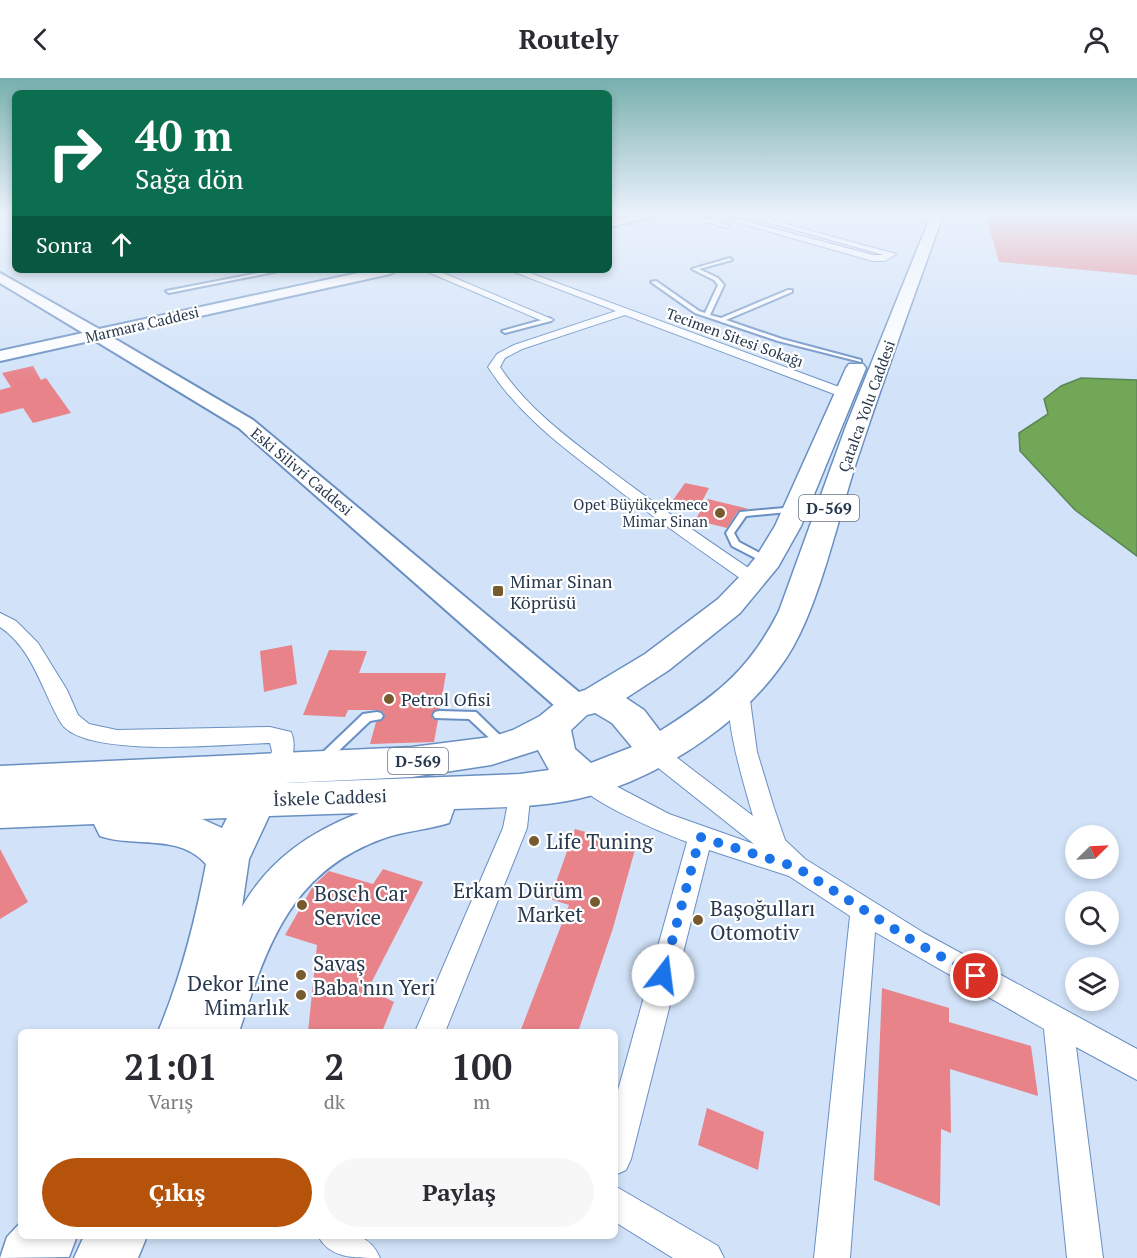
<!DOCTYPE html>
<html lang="tr">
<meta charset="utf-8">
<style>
:root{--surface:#fff;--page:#f7f7f7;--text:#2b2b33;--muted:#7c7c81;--accent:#b45309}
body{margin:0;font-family:"PT Serif",serif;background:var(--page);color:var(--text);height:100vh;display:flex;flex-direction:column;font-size:22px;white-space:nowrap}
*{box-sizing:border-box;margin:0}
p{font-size:20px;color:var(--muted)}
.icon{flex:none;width:33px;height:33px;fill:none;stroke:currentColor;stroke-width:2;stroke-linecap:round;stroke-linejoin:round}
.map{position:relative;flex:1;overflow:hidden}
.drawer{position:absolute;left:18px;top:951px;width:600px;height:210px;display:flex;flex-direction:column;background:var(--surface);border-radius:9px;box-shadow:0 3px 9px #0003}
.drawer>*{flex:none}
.banner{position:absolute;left:12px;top:12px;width:600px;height:183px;border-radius:9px;box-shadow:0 3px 9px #0003;background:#0b6e4f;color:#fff;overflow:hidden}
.needle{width:39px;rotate:66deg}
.controls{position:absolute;left:1065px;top:747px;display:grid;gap:12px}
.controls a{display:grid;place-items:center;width:54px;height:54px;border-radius:50%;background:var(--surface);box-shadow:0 3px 9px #0003;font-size:30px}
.pin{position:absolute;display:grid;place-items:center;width:51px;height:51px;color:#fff;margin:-26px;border:3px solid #fff;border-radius:50%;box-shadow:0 2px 6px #0007}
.me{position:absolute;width:66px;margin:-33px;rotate:15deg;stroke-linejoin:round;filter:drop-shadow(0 0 4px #0008)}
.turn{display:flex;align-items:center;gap:21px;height:126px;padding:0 24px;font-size:27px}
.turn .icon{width:78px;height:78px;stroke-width:2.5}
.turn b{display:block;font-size:42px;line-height:51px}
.then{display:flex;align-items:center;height:57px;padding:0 24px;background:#0003;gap:12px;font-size:22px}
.eta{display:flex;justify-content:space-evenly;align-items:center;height:102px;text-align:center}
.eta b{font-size:36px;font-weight:700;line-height:42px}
.cta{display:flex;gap:12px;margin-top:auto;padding:12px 24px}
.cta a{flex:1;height:69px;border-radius:36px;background:var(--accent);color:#fff;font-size:24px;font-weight:700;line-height:69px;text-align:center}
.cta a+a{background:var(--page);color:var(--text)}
header{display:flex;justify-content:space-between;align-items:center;height:78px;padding:0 24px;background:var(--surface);font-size:27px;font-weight:700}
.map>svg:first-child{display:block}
.water{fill:#71a756;stroke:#5b8654;stroke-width:1.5}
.building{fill:#e8838a}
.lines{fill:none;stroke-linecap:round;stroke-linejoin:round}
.lane-casing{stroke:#698fc2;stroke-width:4}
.street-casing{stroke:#698fc2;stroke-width:2}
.secondary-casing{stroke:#698fc2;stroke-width:4}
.highway-casing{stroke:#698fc2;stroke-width:3}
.lane{fill:#fff;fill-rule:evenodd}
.street{fill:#fff;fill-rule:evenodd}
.secondary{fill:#fff;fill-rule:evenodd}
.highway{fill:#fff;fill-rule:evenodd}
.route{stroke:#1a73e8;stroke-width:10;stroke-dasharray:0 18}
.poi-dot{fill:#775a2e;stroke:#fff;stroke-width:2}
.labels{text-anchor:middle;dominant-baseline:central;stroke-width:4.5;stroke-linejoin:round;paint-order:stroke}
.far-street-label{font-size:15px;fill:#28394e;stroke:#fff}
.far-poi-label{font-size:15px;fill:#28394e;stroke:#fff;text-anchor:end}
.shield{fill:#fff;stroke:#687483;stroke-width:1.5}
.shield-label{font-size:16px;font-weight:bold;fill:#28394e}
.poi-label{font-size:18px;fill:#28394e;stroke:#fff;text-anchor:start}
.street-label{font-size:18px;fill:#28394e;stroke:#fff}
.near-poi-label{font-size:21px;fill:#28394e;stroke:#fff;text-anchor:start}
</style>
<header><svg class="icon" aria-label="back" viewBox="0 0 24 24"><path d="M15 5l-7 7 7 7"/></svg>Routely<svg class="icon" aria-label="person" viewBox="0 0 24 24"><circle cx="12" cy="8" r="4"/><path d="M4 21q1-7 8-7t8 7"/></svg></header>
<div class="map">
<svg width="1137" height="1180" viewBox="0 0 1137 1180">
<rect width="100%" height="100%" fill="#d2e3f9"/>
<!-- water -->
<path class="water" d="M1081,300L1137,302V478L1075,432L1020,373L1019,355L1048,336L1044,321L1061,308Z"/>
<!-- building -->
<path class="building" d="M986,137H1137V197L999,184Z
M33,288L41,302L46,300L71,335L33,345L23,330L0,336V312L11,309L2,295Z
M685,405L709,410L699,429L673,422Z
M708,421L749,431L738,433L727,450L695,442Z
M292,567L297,606L264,614L260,573Z
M329,572L367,573L359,595H446L440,631L431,636L433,641L438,642L434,664L370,666L376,644L385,639L383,634L378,632H348L345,639L303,637Z
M575,751L636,768L613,850L578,954H520L569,827L550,821Z
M0,771L28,824L0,841Z
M383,791L423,804L368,911L394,924L382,954H308L317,867L285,857L313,808L329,793L373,806Z
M882,910L949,930V944L1031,968L1038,1018L950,991L951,1055L941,1051L940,1128L874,1102Z
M707,1030L764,1054L758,1092L698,1067Z"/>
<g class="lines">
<defs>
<path id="lane" d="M730,180L732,182L699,191L718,200L724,207L710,237L721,240L788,212H792V214L726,242L782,261L861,282V284L778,263L695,235L651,204L656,203L699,233L705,235L718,207L714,202L692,191Z
M274,192H284L169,215L166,213Z
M549,240L552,242L551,243L505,255L502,253Z
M795,429L799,431L798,433L746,438L734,455L739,464L771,481L772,483L771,485H765L732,468L726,455L740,434Z
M439,633L476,634L510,667L508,670L504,672L500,670L469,641L435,640L433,637L435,634Z
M377,634L381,635L383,638L381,641L370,643L327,684L323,686L319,684L317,681L319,678L363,636Z"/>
<path id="street" d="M684,137H696L730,148L726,150Z
M711,137H723L873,177H884L741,137H753L896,176L885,183H873Z
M423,192H436L554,242L545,244Z
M509,192H522L850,313V319H842L625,237L522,271L505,280L500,289C527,330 567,359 606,389C656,427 707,462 759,497L762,501L759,505H747C697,470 647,435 599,397C557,365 517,334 488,289L497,276L514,267L616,233Z
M0,535L16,543L38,565L67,612L78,637L89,646L117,652L270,649L291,654C297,667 292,683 286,695L278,698L270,695L267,689L272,673L270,665C229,666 83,681 61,645C42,613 33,571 0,549Z
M739,608L746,610L749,615L757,674L774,730L785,762L805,781L924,855L1137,971V1002L1076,969L1103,1180H1067L1044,951L875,854L850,1180H814L850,838L789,798L709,772L631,1081L626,1092L615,1097V1023L687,764C663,755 586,723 576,703L579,697L587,694L595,697L669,736L754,766L647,681L644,675L647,669L655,666L663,669L753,738C746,713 720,631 732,610Z
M520,703L528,705L531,712L527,750L445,954H415L503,750L512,705Z
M615,1108L718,1168L724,1180H673L615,1144Z
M318,1158C345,1158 367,1150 380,1180C352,1180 330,1180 318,1158Z"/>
<path id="secondary" d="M638,137H661L609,149V143Z
M372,192H397L390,196L110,258L253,342L586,620L590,628L586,636L575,639L564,636L239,350L94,262L0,283V273L83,255L0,205V195L99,251Z"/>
<path id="highway" d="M931,137H943C914,219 883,302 856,385C838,441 821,519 793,569C753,639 665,697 589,718C546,730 498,729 454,731L449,745C427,752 404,753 382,761C290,794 266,870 239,954H158C181,899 195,844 206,786C179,755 134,770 100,758L94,746L0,750V688L412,669L491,659L513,652L540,638L563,619L585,612L645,576L718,521L743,495L756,479L775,448L846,290L849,286H863L866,290L801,448L778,489L740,535L669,592L626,620L644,632L660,653C715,618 749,593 779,533L846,348ZM595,635L612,645L632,669L591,685L575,671L571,652L587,637ZM538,672L549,692L520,696L285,705L412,699L491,687ZM359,735C310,754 269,782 242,829L249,781L269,738ZM227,740L222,750L202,741Z
M21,1144V1158H77L69,1179L0,1180L7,1159Z
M84,1158H147L138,1180H74Z"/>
</defs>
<!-- lane casing -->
<use href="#lane" class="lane-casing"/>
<!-- street casing -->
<use href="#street" class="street-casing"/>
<!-- secondary casing -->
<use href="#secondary" class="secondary-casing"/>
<!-- highway casing -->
<use href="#highway" class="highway-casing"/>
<!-- lane -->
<use href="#lane" class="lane"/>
<!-- street -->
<use href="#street" class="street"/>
<!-- secondary -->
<use href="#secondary" class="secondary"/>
<!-- highway -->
<use href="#highway" class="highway"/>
</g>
<!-- sky -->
<linearGradient id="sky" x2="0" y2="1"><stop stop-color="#78afae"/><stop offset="0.45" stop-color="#ebf2fc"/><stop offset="1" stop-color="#ebf2fc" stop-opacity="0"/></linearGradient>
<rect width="1137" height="302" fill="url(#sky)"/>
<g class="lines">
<!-- route -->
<path class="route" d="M663,897L700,759L796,789L915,864L976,898"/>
</g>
<!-- markers -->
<g class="poi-dot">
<circle cx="720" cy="435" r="6"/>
<rect x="492" y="507" width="12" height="12" rx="3"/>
<circle cx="389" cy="621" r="6"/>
<circle cx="534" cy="763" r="6"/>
<circle cx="595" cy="824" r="6"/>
<circle cx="302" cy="827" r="6"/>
<circle cx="698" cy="842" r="6"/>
<circle cx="301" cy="897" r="6"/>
<circle cx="301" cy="917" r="6"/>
</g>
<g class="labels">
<!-- far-street labels -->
<g class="far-street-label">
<text transform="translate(142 246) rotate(-13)">Marmara Caddesi</text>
<text transform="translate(735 259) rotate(20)">Tecimen Sitesi Sokağı</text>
<text transform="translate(866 328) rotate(-70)">Çatalca Yolu Caddesi</text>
<text transform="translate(302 393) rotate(40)">Eski Silivri Caddesi</text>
</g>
<!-- far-poi labels -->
<g class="far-poi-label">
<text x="708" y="426">Opet Büyükçekmece<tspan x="708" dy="17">Mimar Sinan</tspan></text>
</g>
<!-- shield labels -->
<g class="shield">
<rect x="799" y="417" width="60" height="26" rx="4.5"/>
<rect x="388" y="670" width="60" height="26" rx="4.5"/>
</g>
<g class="shield-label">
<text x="829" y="430">D-569</text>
<text x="418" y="683">D-569</text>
</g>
<!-- poi labels -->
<g class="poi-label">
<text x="510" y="503">Mimar Sinan<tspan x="510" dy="21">Köprüsü</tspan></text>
<text x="401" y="621">Petrol Ofisi</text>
</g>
<!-- street labels -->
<g class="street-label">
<text transform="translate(330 719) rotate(-2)">İskele Caddesi</text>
</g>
<!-- near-poi labels -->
<g class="near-poi-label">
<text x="546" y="763">Life Tuning</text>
<text x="583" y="812" text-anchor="end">Erkam Dürüm<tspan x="583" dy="24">Market</tspan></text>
<text x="314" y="815">Bosch Car<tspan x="314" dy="24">Service</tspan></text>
<text x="710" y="830">Başoğulları<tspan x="710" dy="24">Otomotiv</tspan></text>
<text x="313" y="885">Savaş<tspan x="313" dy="24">Baba'nın Yeri</tspan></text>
<text x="289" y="905" text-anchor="end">Dekor Line<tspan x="289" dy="24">Mimarlık</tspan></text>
</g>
</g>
</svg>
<div class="controls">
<a><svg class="needle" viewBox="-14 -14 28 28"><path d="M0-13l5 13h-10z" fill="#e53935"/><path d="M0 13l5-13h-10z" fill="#7c7c81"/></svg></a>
<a><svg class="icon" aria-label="search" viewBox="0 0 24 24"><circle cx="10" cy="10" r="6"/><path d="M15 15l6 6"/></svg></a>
<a><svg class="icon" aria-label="layers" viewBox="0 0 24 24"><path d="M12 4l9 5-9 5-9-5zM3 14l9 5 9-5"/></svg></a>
</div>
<div class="pin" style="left:976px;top:898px;background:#d93025"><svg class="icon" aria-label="arrive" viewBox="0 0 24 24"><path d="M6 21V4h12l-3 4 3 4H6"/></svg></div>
<svg class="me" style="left:663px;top:897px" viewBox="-20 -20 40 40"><circle r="19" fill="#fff"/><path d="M0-13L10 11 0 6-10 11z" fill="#1a73e8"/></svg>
<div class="banner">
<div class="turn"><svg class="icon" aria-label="right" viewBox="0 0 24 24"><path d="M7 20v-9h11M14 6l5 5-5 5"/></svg><div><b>40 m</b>Sağa dön</div></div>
<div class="then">Sonra<svg class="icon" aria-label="ahead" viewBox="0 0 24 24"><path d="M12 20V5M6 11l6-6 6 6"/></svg></div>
</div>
<section class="drawer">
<div class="eta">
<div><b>21:01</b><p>Varış</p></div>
<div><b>2</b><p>dk</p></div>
<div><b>100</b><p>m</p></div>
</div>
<div class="cta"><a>Çıkış</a><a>Paylaş</a></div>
</section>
</div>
